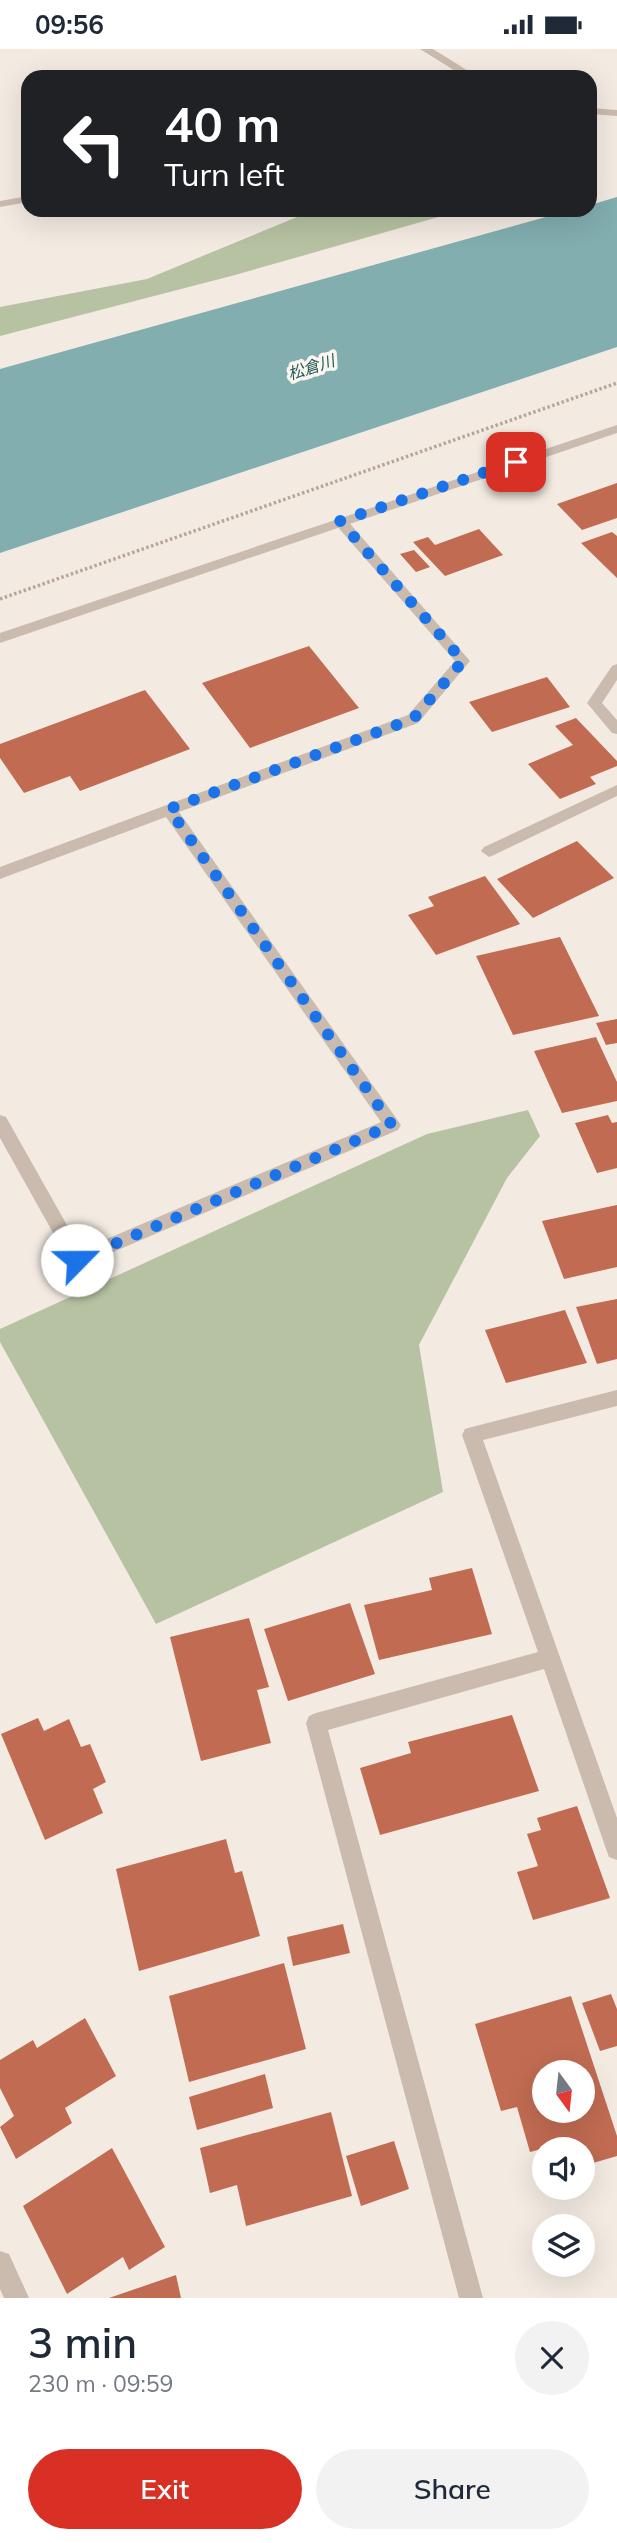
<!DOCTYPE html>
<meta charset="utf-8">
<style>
:root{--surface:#fff;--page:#f2f2f3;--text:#1f2937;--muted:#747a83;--accent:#d93025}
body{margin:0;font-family:Mulish,"Noto Sans JP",sans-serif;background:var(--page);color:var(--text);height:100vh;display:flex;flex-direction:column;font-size:26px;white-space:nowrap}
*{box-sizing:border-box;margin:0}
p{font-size:23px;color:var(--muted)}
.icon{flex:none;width:38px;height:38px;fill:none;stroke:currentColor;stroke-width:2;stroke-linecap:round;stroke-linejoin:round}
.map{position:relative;height:2249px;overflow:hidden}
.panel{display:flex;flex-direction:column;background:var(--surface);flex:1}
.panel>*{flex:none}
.guide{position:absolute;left:21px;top:21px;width:576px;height:147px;border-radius:21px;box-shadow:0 7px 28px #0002;background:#202124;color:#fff;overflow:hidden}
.needle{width:46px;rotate:165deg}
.buttons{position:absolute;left:532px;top:2011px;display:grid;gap:14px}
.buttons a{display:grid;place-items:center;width:63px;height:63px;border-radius:50%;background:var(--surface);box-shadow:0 7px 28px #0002;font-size:35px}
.pin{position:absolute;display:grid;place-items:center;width:60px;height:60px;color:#fff;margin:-30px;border-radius:14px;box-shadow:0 4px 10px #0006}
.me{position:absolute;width:77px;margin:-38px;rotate:67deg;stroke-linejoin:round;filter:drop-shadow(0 0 5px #0008)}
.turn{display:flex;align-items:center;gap:24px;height:147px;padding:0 28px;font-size:32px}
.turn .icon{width:91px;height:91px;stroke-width:2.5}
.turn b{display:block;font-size:49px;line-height:60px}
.round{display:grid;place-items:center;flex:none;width:74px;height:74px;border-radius:37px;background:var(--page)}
.overview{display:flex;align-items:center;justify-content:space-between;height:119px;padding:0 28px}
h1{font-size:42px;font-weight:600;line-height:52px}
.cta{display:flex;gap:14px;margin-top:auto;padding:14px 28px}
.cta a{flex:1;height:80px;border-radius:42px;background:var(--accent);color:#fff;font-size:28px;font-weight:600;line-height:80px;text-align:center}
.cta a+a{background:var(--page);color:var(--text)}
.status{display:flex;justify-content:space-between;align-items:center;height:49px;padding:0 35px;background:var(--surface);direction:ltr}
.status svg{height:19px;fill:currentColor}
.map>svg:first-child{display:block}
.green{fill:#b7c2a2}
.water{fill:#82aeaf}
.building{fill:#c16b52;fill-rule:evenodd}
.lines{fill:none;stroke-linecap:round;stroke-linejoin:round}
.path{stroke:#b7a598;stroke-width:3.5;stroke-dasharray:2.5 2.5;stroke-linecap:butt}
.service{fill:#cbbbae;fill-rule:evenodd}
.minor{fill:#cbbbae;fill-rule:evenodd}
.tertiary{fill:#cbbbae;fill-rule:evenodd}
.route{stroke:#1a73e8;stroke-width:12;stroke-dasharray:0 21.6}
.labels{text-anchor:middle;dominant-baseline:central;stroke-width:7;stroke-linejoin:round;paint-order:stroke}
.far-water-label{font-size:16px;font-style:italic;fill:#22575a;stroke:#faf5ee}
</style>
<div class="status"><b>09:56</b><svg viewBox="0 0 49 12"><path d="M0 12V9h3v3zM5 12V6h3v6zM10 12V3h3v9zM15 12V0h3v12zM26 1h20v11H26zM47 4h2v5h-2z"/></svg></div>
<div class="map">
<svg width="617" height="2249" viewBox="0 0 617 2249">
<rect width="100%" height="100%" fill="#f3ebe2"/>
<!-- green -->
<path class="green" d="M314,161H463L235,226L0,287V258L147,230Z
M528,1061L540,1087L507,1129L419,1296L443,1443L156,1575L0,1293V1280L427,1085Z"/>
<!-- water -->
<path class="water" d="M617,148V298L0,504V320L571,161H590V156Z"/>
<!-- building -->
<path class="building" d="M617,434V469L582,481L557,455Z
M479,480L503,506L445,527L413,493L428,488L435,496Z
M612,483L617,487V529L581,494Z
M414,501L430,518L416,523L400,505Z
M309,597L359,659L250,699L202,634Z
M547,628L570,658L492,683L469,653Z
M145,641L190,700L80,742L70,727L24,744L0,709V695Z
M576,669L617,712V717L590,728L596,735L560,750L528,715L573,696L555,677Z
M577,792L614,829L533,869L497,830Z
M485,827L520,875L436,906L408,866L434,857L428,848Z
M560,888L599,967L513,986L476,907Z
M617,970V994L606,996L596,974Z
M596,988L617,1033V1052L562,1064L534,1002Z
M608,1066L612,1074L617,1073V1119L597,1124L575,1074Z
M617,1156V1218L564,1230L542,1172Z
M617,1250V1310L597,1315L576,1258Z
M565,1261L587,1314L506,1334L485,1281Z
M472,1519L492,1585L379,1611L364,1556L432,1541L429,1529Z
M350,1554L375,1625L288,1652L264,1580Z
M249,1569L269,1638L257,1641L271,1694L201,1712L170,1588Z
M512,1666L539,1742L380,1786L360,1719L411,1704L408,1693Z
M38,1669L44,1682L69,1670L81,1698L90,1695L106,1733L93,1740L103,1764L45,1791L1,1685Z
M577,1757L610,1849L533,1871L517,1823L538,1817L527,1785L541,1781L537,1769Z
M226,1790L235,1824L242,1822L260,1887L139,1922L116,1820Z
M343,1875L350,1904L293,1917L287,1888Z
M284,1914L306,2000L189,2033L169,1947Z
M611,1945L617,1960V1997L600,2002L582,1954Z
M571,1947L617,2087V2107L583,2117V2100L545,2099L530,2103L517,2058L501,2062L475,1975ZM544,2023H583V2062H544Z
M85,1969L116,2027L65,2059L72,2074L16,2110L0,2078L14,2067L0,2039V2011L33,1991L37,1999Z
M265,2025L273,2059L197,2081L189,2048Z
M331,2063L352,2147L246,2177L237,2136L210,2144L200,2099Z
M394,2092L409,2140L361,2157L346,2107Z
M112,2099L165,2198L129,2221L123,2208L67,2245L23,2157Z
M176,2226L181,2249H109Z"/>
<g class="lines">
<!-- path -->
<path class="path" d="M0,550L617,334"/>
<!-- service -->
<path class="service" d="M28,147V153L0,158V152Z
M617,736V747L494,806L489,808L481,802L484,798Z
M0,2202L9,2205L29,2249H4L0,2240Z"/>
<!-- minor -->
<path class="minor" d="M420,0H433L478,28H465Z
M590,59L617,61V67L590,65Z
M340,468L345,469L470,612L418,674L179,763L401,1076L398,1081L83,1216L77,1219L71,1216L0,1089V1066L6,1068L81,1201L381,1073L166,768L0,830V818L408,666L455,612L335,475L333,472Z
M617,615V631L602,654L617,671V685L612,684L587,654L612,617Z
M617,1341V1357L483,1391L617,1769V1811L609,1808L606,1800L544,1620L328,1681L483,2249H459L306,1674L309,1667L316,1664L538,1603L462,1386L465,1380L472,1378Z"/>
<!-- tertiary -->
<path class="tertiary" d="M617,376V384L0,594V584Z"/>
</g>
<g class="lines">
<!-- route -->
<path class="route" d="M77,1211L392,1076L169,760L413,670L463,612L340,472L516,413"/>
</g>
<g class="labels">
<!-- far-water labels -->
<g class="far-water-label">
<text transform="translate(311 318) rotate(-18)">松倉川</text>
</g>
</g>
</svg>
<div class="buttons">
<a><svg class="needle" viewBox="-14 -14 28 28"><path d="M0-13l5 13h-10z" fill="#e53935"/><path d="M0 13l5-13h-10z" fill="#747a83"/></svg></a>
<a><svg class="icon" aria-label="sound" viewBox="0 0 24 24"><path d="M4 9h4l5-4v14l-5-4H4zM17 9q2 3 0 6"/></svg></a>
<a><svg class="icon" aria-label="layers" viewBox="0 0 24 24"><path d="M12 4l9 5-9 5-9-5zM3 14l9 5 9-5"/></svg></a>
</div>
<div class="pin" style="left:516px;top:413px;background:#d93025"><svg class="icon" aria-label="arrive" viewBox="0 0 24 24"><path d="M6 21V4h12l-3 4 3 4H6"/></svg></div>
<svg class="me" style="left:77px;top:1211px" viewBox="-20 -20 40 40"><circle r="19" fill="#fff"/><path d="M0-13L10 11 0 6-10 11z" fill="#1a73e8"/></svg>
<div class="guide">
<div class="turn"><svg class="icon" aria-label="left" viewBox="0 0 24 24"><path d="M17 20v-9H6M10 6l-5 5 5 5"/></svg><div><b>40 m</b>Turn left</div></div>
</div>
</div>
<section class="panel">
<div class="overview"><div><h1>3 min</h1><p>230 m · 09:59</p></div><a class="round"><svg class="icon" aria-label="close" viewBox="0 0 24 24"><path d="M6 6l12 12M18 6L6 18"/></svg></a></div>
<div class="cta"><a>Exit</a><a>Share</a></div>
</section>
